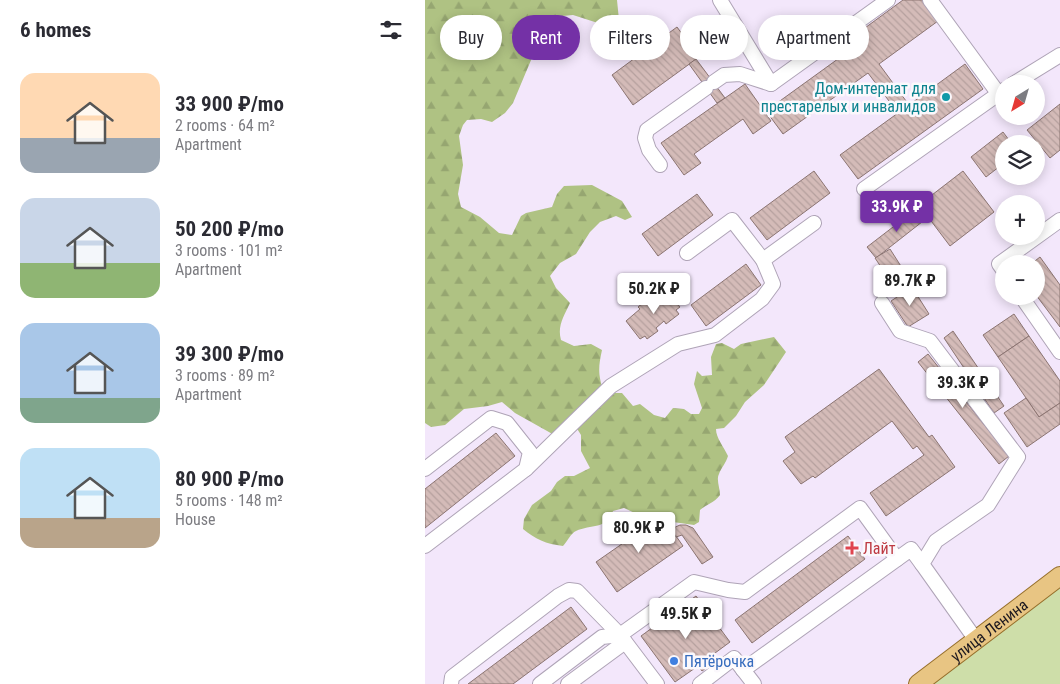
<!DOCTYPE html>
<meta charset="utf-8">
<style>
:root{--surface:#fff;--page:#f2f2f3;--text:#2b2b33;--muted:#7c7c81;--accent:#7431a6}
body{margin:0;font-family:"Roboto Condensed",sans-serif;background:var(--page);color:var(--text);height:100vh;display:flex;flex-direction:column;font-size:19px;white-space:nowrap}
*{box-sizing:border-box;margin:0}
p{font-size:16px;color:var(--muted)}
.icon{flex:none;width:28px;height:28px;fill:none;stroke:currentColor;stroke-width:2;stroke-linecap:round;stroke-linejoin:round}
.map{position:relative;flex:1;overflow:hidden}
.sheet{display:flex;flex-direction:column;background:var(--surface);width:425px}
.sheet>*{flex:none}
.top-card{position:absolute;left:15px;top:15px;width:475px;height:45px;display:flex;gap:10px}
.needle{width:32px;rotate:217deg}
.controls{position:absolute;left:570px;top:75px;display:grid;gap:10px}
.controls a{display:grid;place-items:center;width:50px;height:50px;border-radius:50%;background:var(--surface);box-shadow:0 2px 12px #0003;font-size:25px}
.price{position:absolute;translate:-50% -42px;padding:0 11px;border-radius:5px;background:#fff;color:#222;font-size:16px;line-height:32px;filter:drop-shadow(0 1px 2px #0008)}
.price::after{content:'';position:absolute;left:50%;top:30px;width:15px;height:11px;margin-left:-8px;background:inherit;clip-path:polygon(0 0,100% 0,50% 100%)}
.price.on{background:var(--accent);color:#fff}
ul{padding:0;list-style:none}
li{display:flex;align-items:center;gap:15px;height:125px;padding:0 20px}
li span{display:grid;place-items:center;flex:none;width:140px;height:100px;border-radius:15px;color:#555}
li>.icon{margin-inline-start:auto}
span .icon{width:60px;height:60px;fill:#fffc;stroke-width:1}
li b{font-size:21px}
h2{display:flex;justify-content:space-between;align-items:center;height:60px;padding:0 20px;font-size:21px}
.pill{padding:0 18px;border-radius:22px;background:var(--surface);box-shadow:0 2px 12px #0003;font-size:18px;line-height:45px}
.pill.on{background:var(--accent);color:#fff}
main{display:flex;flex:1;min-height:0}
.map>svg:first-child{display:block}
.forest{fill:url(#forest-firs)}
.park{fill:#cedea9}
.building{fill:url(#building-back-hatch);stroke:#8b7471}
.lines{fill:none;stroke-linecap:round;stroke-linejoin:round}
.minor-casing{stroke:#afa4b7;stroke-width:16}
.major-casing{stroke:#966f2b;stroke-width:20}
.minor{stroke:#fff;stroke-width:14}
.major{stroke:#e8c583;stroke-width:18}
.culture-dot{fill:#0f9aa8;stroke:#fbf8fc;stroke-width:2}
.health-dot{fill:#e0444e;stroke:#fbf8fc;stroke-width:2}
.shop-dot{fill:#3f7fe0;stroke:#fbf8fc;stroke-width:2}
.labels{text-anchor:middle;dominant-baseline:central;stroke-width:5;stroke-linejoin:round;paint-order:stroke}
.culture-label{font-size:16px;fill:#0d838f;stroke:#fbf8fc;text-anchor:end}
.health-label{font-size:16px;fill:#be3a42;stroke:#fbf8fc;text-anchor:start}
.street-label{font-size:16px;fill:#1c181f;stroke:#fbf8fc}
.shop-label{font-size:16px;fill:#366cbe;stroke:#fbf8fc;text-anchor:start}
</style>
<main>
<section class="sheet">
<h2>6 homes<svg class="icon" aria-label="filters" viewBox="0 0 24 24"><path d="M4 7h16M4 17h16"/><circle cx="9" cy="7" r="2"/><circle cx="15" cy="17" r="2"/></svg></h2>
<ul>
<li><span style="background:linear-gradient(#ffd9b3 65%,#9aa5b1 0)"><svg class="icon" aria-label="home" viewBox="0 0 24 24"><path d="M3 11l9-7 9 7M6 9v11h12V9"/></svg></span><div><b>33 900 ₽/mo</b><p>2 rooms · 64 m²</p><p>Apartment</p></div></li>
<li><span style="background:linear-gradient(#c9d6e8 65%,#8fb573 0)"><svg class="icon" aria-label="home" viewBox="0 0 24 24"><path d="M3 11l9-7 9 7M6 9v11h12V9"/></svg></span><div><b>50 200 ₽/mo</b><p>3 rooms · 101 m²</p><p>Apartment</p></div></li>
<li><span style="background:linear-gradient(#a9c7e8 75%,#7fa58c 0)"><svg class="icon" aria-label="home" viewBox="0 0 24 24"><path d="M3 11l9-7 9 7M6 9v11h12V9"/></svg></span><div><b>39 300 ₽/mo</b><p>3 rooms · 89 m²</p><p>Apartment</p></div></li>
<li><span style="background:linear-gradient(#bfe0f5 70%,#b9a48a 0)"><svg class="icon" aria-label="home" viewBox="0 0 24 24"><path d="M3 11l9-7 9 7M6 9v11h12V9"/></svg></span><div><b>80 900 ₽/mo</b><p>5 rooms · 148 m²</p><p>House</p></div></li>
</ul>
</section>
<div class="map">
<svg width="635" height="684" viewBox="0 0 635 684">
<defs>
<pattern id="forest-firs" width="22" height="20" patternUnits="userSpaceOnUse" patternTransform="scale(1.25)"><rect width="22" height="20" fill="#afc283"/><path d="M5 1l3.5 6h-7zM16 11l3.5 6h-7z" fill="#96a671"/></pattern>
<pattern id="building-back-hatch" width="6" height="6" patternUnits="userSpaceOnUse" patternTransform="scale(1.25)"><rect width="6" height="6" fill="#d4bbb8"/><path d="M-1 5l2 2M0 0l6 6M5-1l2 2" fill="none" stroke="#b5a09e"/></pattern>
</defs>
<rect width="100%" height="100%" fill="#f3e7fb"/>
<path class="forest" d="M0 0H192L194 20 176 24 148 15 137 16 120 31 116 47 109 53 88 103 80 113 67 122 56 119 42 120 38 125 34 136 38 165 33 194 36 207 55 217 74 233 87 235 96 216 101 213 127 207 132 194 139 186 167 185 197 201 207 217 200 220 191 216 175 222 165 232 151 254 135 263 125 276 131 288 145 303C139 316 132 326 136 340L149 346 166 344 177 350C173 368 173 375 179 393H197L208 406 215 404 229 415 240 418 248 408 259 409 266 414H274L277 408 269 384 272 371 277 376 287 375 286 357 291 344 297 343 309 349 316 344 349 337 361 352 339 385 320 402 311 416 299 428 291 429C291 438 299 447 303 456 301 463 296 468 294 474 291 480 295 488 295 495 289 503 282 504 275 510L274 522 269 525 248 522 242 517 214 515 199 508 188 511C182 530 166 524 151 531 146 533 142 542 138 546 121 544 110 539 98 529L99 519 107 505 126 491 132 482 140 476H149L165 468 156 451V435L151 427 131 436 90 413 77 402 63 406 39 409 20 425 6 427 0 423Z"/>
<polygon class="park" points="635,576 635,684 493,684"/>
<g class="building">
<polygon points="478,0 498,0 513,21 454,64 484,105 540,64 558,89 433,179 415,155 473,113 443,73 358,134 341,111 435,43 429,36"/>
<polygon points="252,27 274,57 208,105 187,75"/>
<polygon points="271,59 300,98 292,103 264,64"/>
<polygon points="320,84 346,121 328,134 318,119 269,154 276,163 259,175 236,143"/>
<polygon points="635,104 635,150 625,158 602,130"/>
<polygon points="578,132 587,144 579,144 579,163 561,177 546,157"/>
<polygon points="389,171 405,193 342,240 325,218"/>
<polygon points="538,171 569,212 525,246 494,205"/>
<polygon points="272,194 288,215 233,256 217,234"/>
<polygon points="494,207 502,218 451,258 442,247"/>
<polygon points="465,249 488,285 474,294 450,258"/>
<polygon points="615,257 635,285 635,327 611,295 611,264 606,264"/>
<polygon points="321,264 336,285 281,326 266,305"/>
<polygon points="487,287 504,314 483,327 466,301"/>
<polygon points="240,289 255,307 251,310 254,314 241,324 239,321 231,328 233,331 222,339 220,336 215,339 201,321 215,309 213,307 225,297 227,299"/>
<polygon points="589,314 604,336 573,357 558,335"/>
<polygon points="528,331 579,406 569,413 519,338"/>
<polygon points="604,336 635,381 635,403 614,417 573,357"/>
<polygon points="503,354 584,456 574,464 493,362"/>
<polygon points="454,369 504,437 507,435 530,467 461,516 445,493 499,455 492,446 488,449 467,421 390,478 388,476 376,484 358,461 370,452 360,437"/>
<polygon points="601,398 614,417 635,403 635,424 602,447 579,413"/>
<polygon points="71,433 90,456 0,528 0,489"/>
<polygon points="237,516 258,546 192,592 171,562"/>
<polygon points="255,525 261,525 268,528 288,557 277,564 257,535 251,537 246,529"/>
<polygon points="423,536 440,559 327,643 310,620"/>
<polygon points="271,596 305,642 286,656 290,662 277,671 273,666 250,682 216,636"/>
<polygon points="146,607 162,629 88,684 43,684"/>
</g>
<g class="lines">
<defs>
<g id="minor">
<polyline points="295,0 346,84 463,0"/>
<polyline points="505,0 573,93"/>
<polyline points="289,82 299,75 315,74 346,84"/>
<polyline points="588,84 635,55"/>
<polyline points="235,165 224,150 220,138 222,130 281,88"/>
<polyline points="439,189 579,90"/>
<polyline points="262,253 307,220 338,260"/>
<polyline points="579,271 574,264 635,220"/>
<polyline points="596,296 635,352"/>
<polyline points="457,303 475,331 505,341 593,457 563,505 511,541 497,564 551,640"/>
<polyline points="0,469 66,418 82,423 105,452 101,469 0,546"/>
<polyline points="101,469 186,386 253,344 290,335 337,299 348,284 338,260 389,223"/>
<polyline points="318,670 486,549 497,564"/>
<polyline points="26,684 27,677 133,596 144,590 152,591 195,635 232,684"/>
<polyline points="115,684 177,637 195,635 269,582 303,590 320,592 435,508 472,559"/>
<polyline points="143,684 200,642"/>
<polyline points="275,684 309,658 329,684"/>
</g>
<g id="major">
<path id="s1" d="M493 684 635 576"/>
</g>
</defs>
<use href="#minor" class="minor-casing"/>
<use href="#major" class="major-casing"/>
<use href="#minor" class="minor"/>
<use href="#major" class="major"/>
</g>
<circle class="culture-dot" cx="521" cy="97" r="5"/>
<path class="health-dot" d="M424.5 540.5h5v5h5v5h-5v5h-5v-5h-5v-5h5z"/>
<circle class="shop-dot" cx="249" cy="661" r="5"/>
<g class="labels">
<g class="culture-label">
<text x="511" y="88">Дом-интернат для<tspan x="511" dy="18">престарелых и инвалидов</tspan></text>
</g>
<g class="health-label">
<text x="438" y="548">Лайт</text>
</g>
<g class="street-label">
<text stroke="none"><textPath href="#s1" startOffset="89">улица Ленина</textPath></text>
</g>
<g class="shop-label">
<text x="259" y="661">Пятёрочка</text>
</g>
</g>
</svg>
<div class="controls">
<a><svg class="needle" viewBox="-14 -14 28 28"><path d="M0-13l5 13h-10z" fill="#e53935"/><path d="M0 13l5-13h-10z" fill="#7c7c81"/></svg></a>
<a><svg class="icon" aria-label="layers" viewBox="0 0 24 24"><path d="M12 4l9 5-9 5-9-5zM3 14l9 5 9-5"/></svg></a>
<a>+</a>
<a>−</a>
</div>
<b class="price on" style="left:472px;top:233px">33.9K ₽</b>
<b class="price" style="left:485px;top:307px">89.7K ₽</b>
<b class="price" style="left:229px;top:315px">50.2K ₽</b>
<b class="price" style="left:538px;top:409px">39.3K ₽</b>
<b class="price" style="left:214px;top:554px">80.9K ₽</b>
<b class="price" style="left:261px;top:640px">49.5K ₽</b>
<div class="top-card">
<a class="pill">Buy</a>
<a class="pill on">Rent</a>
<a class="pill">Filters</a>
<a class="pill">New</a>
<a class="pill">Apartment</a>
</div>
</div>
</main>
